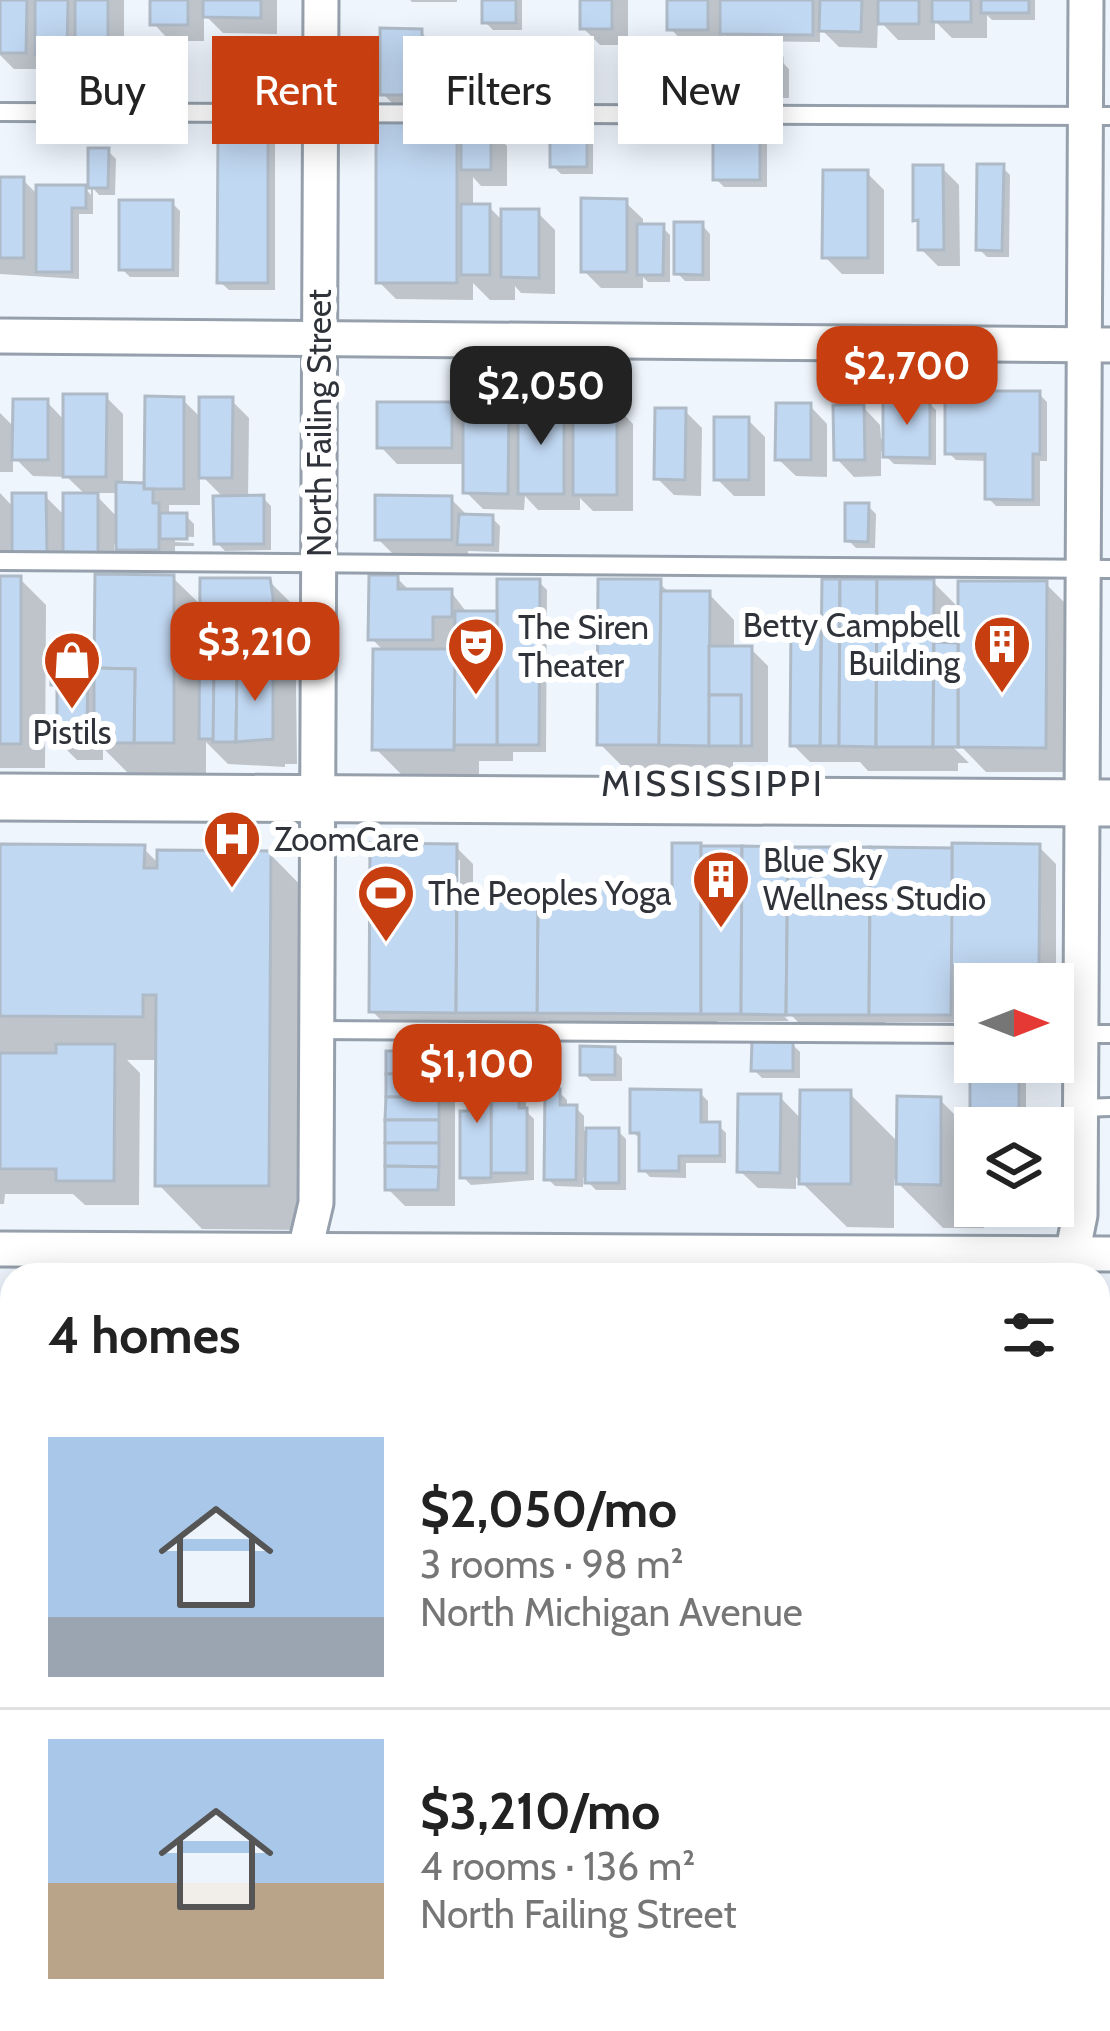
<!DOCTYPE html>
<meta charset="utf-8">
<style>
:root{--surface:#fff;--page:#f2f2f2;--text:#222;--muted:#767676;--line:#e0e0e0;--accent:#c73f11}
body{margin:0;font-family:Cabin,sans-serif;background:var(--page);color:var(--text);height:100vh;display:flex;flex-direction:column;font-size:45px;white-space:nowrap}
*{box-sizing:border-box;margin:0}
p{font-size:39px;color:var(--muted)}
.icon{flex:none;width:66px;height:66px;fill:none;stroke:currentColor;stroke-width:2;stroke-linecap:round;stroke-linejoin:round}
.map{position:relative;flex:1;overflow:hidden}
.sheet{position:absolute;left:0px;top:1263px;width:1110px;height:768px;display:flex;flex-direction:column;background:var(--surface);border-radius:36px 36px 0 0;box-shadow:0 6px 30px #0003}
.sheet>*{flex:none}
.guide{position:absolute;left:36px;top:36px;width:1038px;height:108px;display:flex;gap:24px}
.needle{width:78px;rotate:90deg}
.buttons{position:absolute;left:954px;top:963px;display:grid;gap:24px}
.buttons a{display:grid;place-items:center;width:120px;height:120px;border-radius:0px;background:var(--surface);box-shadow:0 6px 30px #0003;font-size:60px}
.price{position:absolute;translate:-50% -102px;padding:0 27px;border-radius:24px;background:var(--accent);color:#fff;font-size:39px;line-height:78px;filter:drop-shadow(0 3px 6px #0008)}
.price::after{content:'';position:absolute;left:50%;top:72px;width:36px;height:27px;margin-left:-18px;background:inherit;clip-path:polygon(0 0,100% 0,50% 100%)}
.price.on{background:#222;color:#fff}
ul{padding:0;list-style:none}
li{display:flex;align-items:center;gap:36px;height:300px;padding:0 48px}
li+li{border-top:3px solid var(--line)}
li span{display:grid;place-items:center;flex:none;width:336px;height:240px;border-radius:0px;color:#555}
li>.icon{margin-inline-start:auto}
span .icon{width:144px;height:144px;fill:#fffc;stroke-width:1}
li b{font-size:51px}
h2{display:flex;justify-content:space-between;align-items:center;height:144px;padding:0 48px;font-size:51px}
.pill{padding:0 42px;border-radius:0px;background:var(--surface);box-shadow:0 6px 30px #0003;font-size:42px;line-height:108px}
.pill.on{background:var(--accent);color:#fff}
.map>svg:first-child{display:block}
.shadow{fill:#0003;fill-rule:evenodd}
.building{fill:#c1d8f2;stroke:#afbac7;stroke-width:3}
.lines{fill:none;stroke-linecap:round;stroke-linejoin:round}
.lane-casing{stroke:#95a0ac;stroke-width:22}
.street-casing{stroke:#95a0ac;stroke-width:39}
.secondary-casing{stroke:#95a0ac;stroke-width:51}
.lane{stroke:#fff;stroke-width:16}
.street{stroke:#fff;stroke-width:33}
.secondary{stroke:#fff;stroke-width:45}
.labels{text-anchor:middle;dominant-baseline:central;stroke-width:12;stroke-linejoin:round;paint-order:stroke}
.street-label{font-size:33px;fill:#30343a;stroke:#fff}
.poi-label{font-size:33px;fill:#30343a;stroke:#fff;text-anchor:start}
.neighbourhood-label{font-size:36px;letter-spacing:3px;fill:#30343a;stroke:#fff}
</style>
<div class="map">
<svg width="1110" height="2031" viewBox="0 0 1110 2031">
<rect width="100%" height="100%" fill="#eef5fd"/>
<g class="shadow">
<polygon points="0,0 124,0 124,57 95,57 83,45 83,71 55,71 42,58 42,69 14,69 0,55"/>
<polygon points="153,0 277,0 277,34 223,33 204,14 204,41 170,41 153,23"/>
<polygon points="410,0 457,0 457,2 412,2"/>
<polygon points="485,0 522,0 522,30 493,30 485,22"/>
<polygon points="583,0 628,0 628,45 600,45 583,28"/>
<polygon points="670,0 1035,0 1035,20 992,20 987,15 987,38 952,38 935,21 935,40 898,40 878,19 877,48 839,47 820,28 820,42 731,41 724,34 724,46 687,46 670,28"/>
<polygon points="421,32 438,49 438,111 400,111 383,94"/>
<polygon points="781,61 789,69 789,98 771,98 763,90"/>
<polygon points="145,80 153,88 153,105 127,104 118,96"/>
<polygon points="455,124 460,128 490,128 507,146 507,186 481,186 473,177 473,207 489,207 504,222 537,212 555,230 555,294 521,293 515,286 515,300 490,300 473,283 473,300 396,299 379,282"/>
<polygon points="759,134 767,142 767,187 724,187 716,179"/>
<polygon points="267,135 275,143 275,290 229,290 220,282"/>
<polygon points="585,135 593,143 593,174 561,174 553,166"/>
<polygon points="91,151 108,151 116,159 115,195 99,195 93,188 93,214 79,214 79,279 0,274 0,180 23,180 39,196 85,188 91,195"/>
<polygon points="1002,167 1010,175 1009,257 987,257 979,249"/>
<polygon points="942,168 959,185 960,266 938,266 921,249 921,225 916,220"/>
<polygon points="867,173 884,190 884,274 842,274 825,257"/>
<polygon points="625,202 643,219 643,227 662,227 670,235 670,282 648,282 643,277 643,288 601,288 584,271"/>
<polygon points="172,203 180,211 179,277 130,277 122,269"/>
<polygon points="702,225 710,234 710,281 685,281 677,273"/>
<polygon points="1039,394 1047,402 1047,461 1040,461 1040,506 996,506 988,498 988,461 956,460 948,452"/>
<path d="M106 397 123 414V485L147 486 183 400 202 419 231 400 249 418 248 499 263 498 271 506V550L225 551 217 543 225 499 200 474V505H169V516H186L194 524V537L175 536V542L194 543V546H175V566H136L114 543V569L83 568 63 548V568H33L14 550V564H0V493L15 509 45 496 66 517 87 496 67 477 33 476 13 456V472H0V413L16 429 47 402 66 422ZM94 493H119V519Z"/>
<polygon points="928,402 936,410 936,465 894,464 881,451 881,476 854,477 837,459 863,407 880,425 881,439 886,439"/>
<polygon points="451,405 466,420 508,406 521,419 563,406 576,419 616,406 633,424 633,511 593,511 580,498 580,510 538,510 525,496 524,510 483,509 466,492 466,464 397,464 380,446"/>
<polygon points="810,406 827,424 827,477 796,476 778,459"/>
<polygon points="685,411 702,428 701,496 674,495 657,478"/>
<polygon points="748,420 765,437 765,496 734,496 717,479"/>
<polygon points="451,499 470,518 492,518 500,526 499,552 468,551 468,556 395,556 378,539"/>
<polygon points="868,506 876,514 875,548 856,548 848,540"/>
<polygon points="173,578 203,607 269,581 295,607 297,764 285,764 285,767 228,764 206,742 206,775 130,775 103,748 103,760 77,760 60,743 60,690 54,684 86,646 98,657"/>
<path d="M397 578 411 592H451L468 614H500L539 582 547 590 546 752H513V761H479V774H401L375 748 385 652 371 638ZM449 633H458V652H449Z"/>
<polygon points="0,579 20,579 46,605 45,768 0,768"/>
<polygon points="933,582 961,610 1046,584 1072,610 1071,772 986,772 953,738 948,742 969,763 958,763 958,771 868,771 860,762 810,762 793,745 794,626 824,626"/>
<polygon points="659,583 671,594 709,594 734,620 734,649 751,649 768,666 768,762 733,762 733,770 626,770 600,744"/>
<polygon points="0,847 143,848 160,865 270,854 314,899 312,1230 202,1229 158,1184 159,1060 127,1060 140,1073 139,1205 85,1205 73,1194 5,1194 4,1204 0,1204"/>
<path d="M456 847 473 864V894L675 891 704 850 955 851 1039 847 1056 864V983L972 982 959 969 958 1022H885V1031H807L778 1002 774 1006 789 1021H717V1030L558 1029 548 1020H472V1029H390L372 1011ZM454 860H460V893H454Z"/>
<polygon points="792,1044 800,1052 800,1078 762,1078 754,1070"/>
<polygon points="975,1044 975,1062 1026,1062 1026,1128 975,1128 975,1206 984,1206 984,1228 943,1228 894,1179 894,1228 847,1227 796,1177 796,1189 758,1188 740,1171 780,1097 802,1120 850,1094 899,1143 940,1100 973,1133"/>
<polygon points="614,1050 622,1058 622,1081 591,1081 583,1073"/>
<polygon points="438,1054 455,1071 455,1206 405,1206 388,1189"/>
<polygon points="518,1065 526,1073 526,1111 534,1119 534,1180 471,1185 463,1177 471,1114"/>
<polygon points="559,1092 567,1100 567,1108 576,1108 584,1116 584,1131 618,1131 626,1139 626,1190 596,1190 583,1177 583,1187 555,1186 547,1178"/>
<polygon points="700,1093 708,1101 708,1125 718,1125 726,1133 726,1163 686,1163 686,1178 650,1177 642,1169 642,1141 633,1132"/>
<polygon points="0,1319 7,1325 6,1380 0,1380"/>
<polygon points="0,1421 6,1428 6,1450 0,1450"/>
<polygon points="0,1522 5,1526 4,1643 0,1643"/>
<polygon points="0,1788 12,1800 12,1890 0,1890"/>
<polygon points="384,2019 447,2019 449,2031 384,2031"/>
<rect x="458" y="2019" width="67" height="12"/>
<polygon points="550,2019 599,2019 611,2031 611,2019 677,2019 677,2031 550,2031"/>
<polygon points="786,2019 846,2019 846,2031 706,2031 786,2028"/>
</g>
<g class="building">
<polygon points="0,0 27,0 26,53 0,53"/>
<polygon points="35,0 68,0 67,55 35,55"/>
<rect x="75" y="0" width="33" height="41"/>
<rect x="150" y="0" width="38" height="25"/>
<polygon points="203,0 261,0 261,18 203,17"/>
<rect x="482" y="0" width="34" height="23"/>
<rect x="580" y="0" width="32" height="29"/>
<rect x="667" y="0" width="41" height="30"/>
<polygon points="720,0 813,0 813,35 720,34"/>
<polygon points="820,0 862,0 861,32 819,31"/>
<rect x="878" y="0" width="41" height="24"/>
<rect x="932" y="0" width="39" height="22"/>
<rect x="981" y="0" width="48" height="13"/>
<polygon points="380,28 422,29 422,95 380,95"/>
<polygon points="782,58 782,92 760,92 760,59"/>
<rect x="115" y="77" width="31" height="21"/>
<rect x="376" y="121" width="81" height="162"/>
<rect x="461" y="125" width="30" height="45"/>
<rect x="713" y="131" width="47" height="49"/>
<polygon points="218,132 268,132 268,283 217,283"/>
<rect x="550" y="132" width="37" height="35"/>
<polygon points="88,148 109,148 108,188 88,188"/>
<polygon points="977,164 1004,164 1002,251 976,250"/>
<polygon points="913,165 943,165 944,250 918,250 918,220 913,221"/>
<polygon points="823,170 868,170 868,258 822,258"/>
<rect x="0" y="177" width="24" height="81"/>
<polygon points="36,185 86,185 86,208 72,208 72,272 36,272"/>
<polygon points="581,198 627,199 627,272 581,272"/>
<rect x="119" y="200" width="54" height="70"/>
<rect x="461" y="204" width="29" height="71"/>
<polygon points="501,209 539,209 539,278 501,277"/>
<polygon points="674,222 703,222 703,275 674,274"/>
<polygon points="637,224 664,224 663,275 637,275"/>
<polygon points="945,391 1040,391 1040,454 1033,454 1033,500 985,499 985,454 945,454"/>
<polygon points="63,394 107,394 106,477 63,477"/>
<polygon points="145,396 184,397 184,489 144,489"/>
<polygon points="199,397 233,397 232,478 199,478"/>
<polygon points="13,399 48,399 48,460 12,460"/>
<polygon points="883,399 930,399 930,458 883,457"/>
<rect x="377" y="402" width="75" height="46"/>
<polygon points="463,402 509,403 508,494 463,493"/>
<rect x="518" y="403" width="46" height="91"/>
<rect x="573" y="403" width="44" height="92"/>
<polygon points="776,403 811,403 811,460 775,460"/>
<polygon points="864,404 865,460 834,460 833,405"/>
<polygon points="655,408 686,408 685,480 654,479"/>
<rect x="714" y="417" width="35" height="63"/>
<polygon points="116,482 144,483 144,489 153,489 153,503 159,503 159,550 116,550"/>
<polygon points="12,493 46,493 47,552 12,552"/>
<polygon points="63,493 98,493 98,553 63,552"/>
<polygon points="264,495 264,544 214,544 213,496"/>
<polygon points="375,495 452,496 452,540 375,540"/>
<polygon points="845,503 869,503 868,542 845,541"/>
<rect x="160" y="513" width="27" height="26"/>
<polygon points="459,514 493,515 493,545 457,545"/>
<polygon points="95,574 174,575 174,743 134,743 135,669 94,668"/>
<polygon points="369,575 398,575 398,589 452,589 452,617 433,617 433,640 368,640"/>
<rect x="0" y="576" width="21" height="168"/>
<polygon points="200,578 270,578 273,597 273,668 214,668 214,739 199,739"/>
<polygon points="497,579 540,579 539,745 497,745"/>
<polygon points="598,579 661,579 659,745 597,745"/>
<polygon points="822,579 840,579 839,746 820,746"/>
<polygon points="840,579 877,579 876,747 839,746"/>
<polygon points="877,579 934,579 933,747 876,747"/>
<polygon points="958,581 1047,581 1046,748 958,747"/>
<polygon points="661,591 710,591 709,746 659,745"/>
<polygon points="455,611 497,611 497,745 454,745"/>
<polygon points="791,623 821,623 820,746 790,746"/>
<polygon points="934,642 958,643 958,747 933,747"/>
<polygon points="51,643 88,643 87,744 57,744 57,685 51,685"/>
<polygon points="709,646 752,646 752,746 741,746 741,695 709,695"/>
<polygon points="373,649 455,649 454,750 372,750"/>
<polygon points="94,668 135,669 134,743 94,743"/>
<polygon points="214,668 237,668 236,742 213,742"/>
<polygon points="237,668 273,668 273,739 236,742"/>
<rect x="709" y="695" width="32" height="51"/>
<polygon points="370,843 457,844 456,1013 369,1012"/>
<polygon points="672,843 701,843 701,1014 537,1013 538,887 672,888"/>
<polygon points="952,843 1040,844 1039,967 951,966"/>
<polygon points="0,844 145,845 144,868 157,868 157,850 271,851 269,1186 155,1186 156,995 143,995 143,1017 0,1016"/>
<polygon points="701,846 742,846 741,1014 701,1014"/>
<polygon points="742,846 788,847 786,1015 741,1014"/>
<polygon points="788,847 870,847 869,1015 786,1015"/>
<polygon points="870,847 952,848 952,904 870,903"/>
<polygon points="457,890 538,891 537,1013 456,1013"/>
<polygon points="870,903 952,904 951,1015 869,1015"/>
<polygon points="752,1041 793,1041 793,1071 751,1071"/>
<polygon points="970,1041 975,1041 975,1062 1019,1062 1019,1128 975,1128 975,1190 970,1190"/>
<polygon points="56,1044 115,1044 114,1181 56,1181 56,1169 0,1169 0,1053 56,1053"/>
<polygon points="580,1046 615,1047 615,1075 580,1075"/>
<rect x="386" y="1051" width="53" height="23"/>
<polygon points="491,1062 519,1062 519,1108 527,1108 527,1173 491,1173"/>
<polygon points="468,1067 491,1067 491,1178 460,1178 460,1111 468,1111"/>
<rect x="386" y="1074" width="53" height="23"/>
<polygon points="545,1089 560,1089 560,1105 577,1105 576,1180 544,1180"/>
<polygon points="630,1089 701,1090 701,1122 720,1122 720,1156 679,1156 679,1171 639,1171 639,1133 630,1133"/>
<polygon points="800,1090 851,1090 851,1184 799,1184"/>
<polygon points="738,1094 781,1094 780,1173 737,1172"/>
<polygon points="897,1096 941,1097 941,1185 896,1184"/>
<polygon points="386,1097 439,1097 439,1120 385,1120"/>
<rect x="385" y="1120" width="54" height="23"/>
<polygon points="586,1128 619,1128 619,1183 585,1183"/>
<polygon points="385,1143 439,1143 439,1167 385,1166"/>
<polygon points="385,1166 439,1167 438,1190 385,1190"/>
<polygon points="10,2015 12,2019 71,2019 71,2031 10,2031"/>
<polygon points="193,2019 234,2020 234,2031 193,2031"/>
<rect x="381" y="2019" width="52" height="12"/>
<rect x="455" y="2019" width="54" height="12"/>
<rect x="547" y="2019" width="44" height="12"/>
<rect x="608" y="2019" width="62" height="12"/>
<polygon points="783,2019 840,2019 839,2031 703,2031 703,2025 783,2025"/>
<rect x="849" y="2019" width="33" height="12"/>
<rect x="890" y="2019" width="32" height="12"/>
</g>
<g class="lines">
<defs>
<g id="lane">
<polyline points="0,112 1110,116"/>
<polyline points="0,561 1110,569"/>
<polyline points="316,1030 975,1034"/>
<polyline points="1053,1034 1110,1034"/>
<polyline points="1081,1108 1110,1107"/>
<polyline points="0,1470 12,1470"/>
<polyline points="1098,1473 1110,1474"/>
<polyline points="0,1932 12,1932"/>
</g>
<g id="street">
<polyline points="0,336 1110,345"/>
<polyline points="0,1249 1110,1254"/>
<polyline points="299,1275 316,1203 321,0"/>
<polyline points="1068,1275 1080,1215 1086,0"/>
<polyline points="0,1702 12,1703"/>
<polyline points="1098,1710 1110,1710"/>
<polyline points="292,2031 293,2019"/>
<polyline points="1061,2031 1061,2019"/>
</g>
<polyline id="secondary" points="0,797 1110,803"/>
</defs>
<use href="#lane" class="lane-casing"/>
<use href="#street" class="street-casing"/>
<use href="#secondary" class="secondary-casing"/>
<use href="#lane" class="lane"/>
<use href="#street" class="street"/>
<use href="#secondary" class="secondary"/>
</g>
<defs>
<symbol id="building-pin" viewBox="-11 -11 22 30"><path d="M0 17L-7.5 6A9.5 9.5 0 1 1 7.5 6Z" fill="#c73f11" stroke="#fff"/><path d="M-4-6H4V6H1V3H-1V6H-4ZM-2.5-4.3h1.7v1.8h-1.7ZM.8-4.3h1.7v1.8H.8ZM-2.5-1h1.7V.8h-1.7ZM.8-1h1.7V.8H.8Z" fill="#fff"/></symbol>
<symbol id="theatre-pin" viewBox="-11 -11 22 30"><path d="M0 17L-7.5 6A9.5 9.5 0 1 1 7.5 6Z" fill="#c73f11" stroke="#fff"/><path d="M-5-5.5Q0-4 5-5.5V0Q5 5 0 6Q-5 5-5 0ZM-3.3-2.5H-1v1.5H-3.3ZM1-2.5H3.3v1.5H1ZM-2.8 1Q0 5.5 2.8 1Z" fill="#fff"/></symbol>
<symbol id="shop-pin" viewBox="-11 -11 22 30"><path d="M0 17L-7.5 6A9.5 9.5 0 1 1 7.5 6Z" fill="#c73f11" stroke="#fff"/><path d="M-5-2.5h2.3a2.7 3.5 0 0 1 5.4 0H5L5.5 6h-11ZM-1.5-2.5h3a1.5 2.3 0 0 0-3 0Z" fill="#fff"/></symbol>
<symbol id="hospital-pin" viewBox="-11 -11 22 30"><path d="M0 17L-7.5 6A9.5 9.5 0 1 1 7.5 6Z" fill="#c73f11" stroke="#fff"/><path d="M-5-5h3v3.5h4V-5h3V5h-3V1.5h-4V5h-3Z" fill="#fff"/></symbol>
<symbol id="stadium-pin" viewBox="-11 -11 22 30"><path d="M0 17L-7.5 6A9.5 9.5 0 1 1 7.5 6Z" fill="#c73f11" stroke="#fff"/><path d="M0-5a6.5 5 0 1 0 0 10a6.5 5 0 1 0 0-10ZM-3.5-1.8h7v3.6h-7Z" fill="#fff"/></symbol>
</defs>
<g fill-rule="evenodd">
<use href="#building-pin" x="969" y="611" width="66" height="90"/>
<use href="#theatre-pin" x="443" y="613" width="66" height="90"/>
<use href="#shop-pin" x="39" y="627" width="66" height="90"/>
<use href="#hospital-pin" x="199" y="806" width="66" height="90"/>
<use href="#building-pin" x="688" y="846" width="66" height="90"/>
<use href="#stadium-pin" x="353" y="860" width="66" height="90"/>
</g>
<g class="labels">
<g class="street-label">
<text transform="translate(319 423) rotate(-90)">North Failing Street</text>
</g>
<g class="poi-label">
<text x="960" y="625" text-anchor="end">Betty Campbell<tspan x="960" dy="38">Building</tspan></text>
<text x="518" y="627">The Siren<tspan x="518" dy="38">Theater</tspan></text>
<text x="72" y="732" text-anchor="middle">Pistils</text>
<text x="274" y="839">ZoomCare</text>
<text x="763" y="860">Blue Sky<tspan x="763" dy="38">Wellness Studio</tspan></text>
<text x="428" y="893">The Peoples Yoga</text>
</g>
<g class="neighbourhood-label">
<text x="713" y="783">MISSISSIPPI</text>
</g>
</g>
</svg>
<div class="buttons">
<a><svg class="needle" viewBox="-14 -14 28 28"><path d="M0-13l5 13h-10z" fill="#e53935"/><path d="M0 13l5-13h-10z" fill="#767676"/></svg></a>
<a><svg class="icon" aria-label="layers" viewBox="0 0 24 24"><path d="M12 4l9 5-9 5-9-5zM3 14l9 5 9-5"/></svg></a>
</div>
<b class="price" style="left:907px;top:428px">$2,700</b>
<b class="price on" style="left:541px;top:448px">$2,050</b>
<b class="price" style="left:255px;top:704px">$3,210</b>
<b class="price" style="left:477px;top:1126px">$1,100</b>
<div class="guide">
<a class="pill">Buy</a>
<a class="pill on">Rent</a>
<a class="pill">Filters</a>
<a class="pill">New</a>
</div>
<section class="sheet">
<h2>4 homes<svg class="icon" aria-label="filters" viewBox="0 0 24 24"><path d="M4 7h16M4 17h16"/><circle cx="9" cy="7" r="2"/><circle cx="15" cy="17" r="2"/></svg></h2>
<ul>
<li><span style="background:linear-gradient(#a9c7e8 75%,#9aa5b1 0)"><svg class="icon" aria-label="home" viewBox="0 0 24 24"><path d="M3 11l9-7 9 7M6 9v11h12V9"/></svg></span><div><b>$2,050/mo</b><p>3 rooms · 98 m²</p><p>North Michigan Avenue</p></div></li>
<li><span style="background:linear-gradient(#a9c7e8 60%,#b9a48a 0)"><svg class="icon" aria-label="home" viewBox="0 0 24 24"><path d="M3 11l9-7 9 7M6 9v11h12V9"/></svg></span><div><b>$3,210/mo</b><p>4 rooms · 136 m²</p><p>North Failing Street</p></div></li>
</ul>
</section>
</div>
